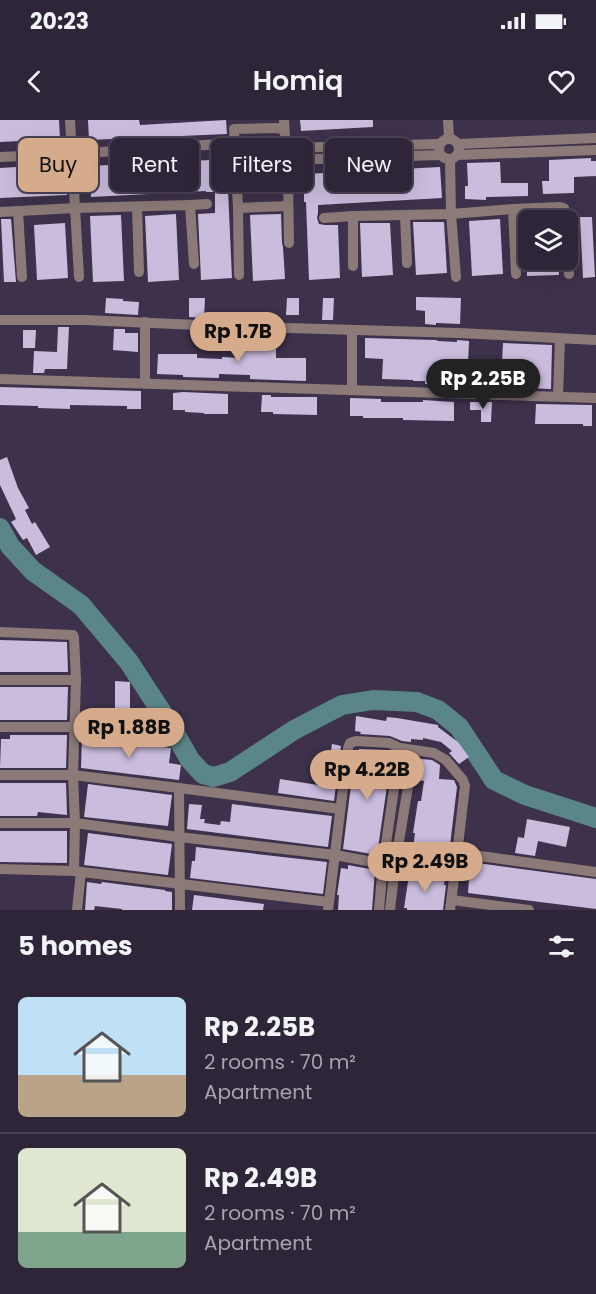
<!DOCTYPE html>
<meta charset="utf-8">
<style>
:root{--surface:#2e2538;--page:#3a3143;--text:#f1f3f6;--muted:#a7a5ae;--line:#494253;--accent:#d6ab8b}
body{margin:0;font-family:Poppins,sans-serif;background:var(--page);color:var(--text);height:100vh;display:flex;flex-direction:column;font-size:22px;white-space:nowrap}
*{box-sizing:border-box;margin:0}
p{font-size:20px;color:var(--muted)}
.icon{flex:none;width:33px;height:33px;fill:none;stroke:currentColor;stroke-width:2;stroke-linecap:round;stroke-linejoin:round}
.map{position:relative;height:790px;overflow:hidden}
.sheet{display:flex;flex-direction:column;background:var(--surface);flex:1}
.sheet>*{flex:none}
.guide{position:absolute;left:18px;top:18px;width:561px;height:54px;display:flex;gap:12px}
.fabs{position:absolute;left:518px;top:90px;display:grid;gap:12px}
.fabs a{display:grid;place-items:center;width:60px;height:60px;border-radius:9px;background:var(--surface);box-shadow:0 6px 24px #0002,0 0 0 2px var(--line);font-size:30px}
.price{position:absolute;translate:-50% -51px;padding:0 14px;border-radius:21px;background:var(--accent);color:#111;font-size:20px;line-height:39px;filter:drop-shadow(0 2px 3px #0008)}
.price::after{content:'';position:absolute;left:50%;top:36px;width:18px;height:14px;margin-left:-9px;background:inherit;clip-path:polygon(0 0,100% 0,50% 100%)}
.price.current{background:#222;color:#fff}
ul{padding:0;list-style:none}
li{display:flex;align-items:center;gap:18px;height:150px;padding:0 18px}
li+li{border-top:2px solid var(--line)}
li span{display:grid;place-items:center;flex:none;width:168px;height:120px;border-radius:9px;color:#555}
li>.icon{margin-inline-start:auto}
span .icon{width:72px;height:72px;fill:#fffc;stroke-width:1}
li b{font-size:26px}
h2{display:flex;justify-content:space-between;align-items:center;height:72px;padding:0 18px;font-size:26px}
.pill{padding:0 21px;border-radius:9px;background:var(--surface);box-shadow:0 6px 24px #0002,0 0 0 2px var(--line);font-size:21px;line-height:54px}
.pill.current{background:var(--accent);color:#111}
.status{display:flex;justify-content:space-between;align-items:center;height:42px;padding:0 30px;background:var(--surface);direction:ltr}
.status svg{height:16px;fill:currentColor}
header{display:flex;justify-content:space-between;align-items:center;height:78px;padding:0 18px;background:var(--surface);font-size:27px;font-weight:600}
.map>svg:first-child{display:block}
.lines{fill:none;stroke-linecap:round;stroke-linejoin:round}
.river{stroke:#5a8589;stroke-width:20}
.building{fill:#cabcdd}
.street{stroke:#8b7a77;stroke-width:10}
</style>
<div class="status"><b>20:23</b><svg viewBox="0 0 49 12"><path d="M0 12V9h3v3zM5 12V6h3v6zM10 12V3h3v9zM15 12V0h3v12zM26 1h20v11H26zM47 4h2v5h-2z"/></svg></div>
<header><svg class="icon" aria-label="back" viewBox="0 0 24 24"><path d="M15 5l-7 7 7 7"/></svg>Homiq<svg class="icon" aria-label="heart" viewBox="0 0 24 24"><path d="M12 20l-8-8c-3-5 5-10 8-4 3-6 11-1 8 4z"/></svg></header>
<div class="map">
<svg width="596" height="790" viewBox="0 0 596 790">
<rect width="100%" height="100%" fill="#3d314b"/>
<g class="lines">
<polyline class="river" points="0,408 10,426 33,451 81,485 129,542 170,605 190,640 203,654 214,657 230,652 294,610 342,585 373,580 417,582 438,590 459,607 494,660 525,675 596,698"/>
</g>
<g class="building">
<polygon points="0,0 59,0 60,19 0,22"/>
<polygon points="88,0 139,0 140,5 226,0 227,14 89,20"/>
<polygon points="300,0 373,0 373,7 301,11"/>
<polygon points="228,34 229,54 226,54 227,70 228,70 232,158 201,160 198,94 215,93 215,72 206,72 206,71 91,77 89,46 210,40 209,35"/>
<polygon points="591,38 591,41 596,41 596,56 574,57 574,73 543,74 542,61 549,61 549,40"/>
<polygon points="500,42 501,63 528,63 528,76 486,77 486,80 465,79 465,66 468,66 467,43"/>
<polygon points="65,44 67,75 0,78 0,48"/>
<polygon points="440,47 442,78 318,85 318,93 317,98 319,104 325,105 338,105 340,158 309,160 306,82 304,82 304,72 306,72 305,54"/>
<polygon points="176,94 179,160 148,162 145,96"/>
<polygon points="281,94 282,123 283,127 285,159 253,161 250,95"/>
<polygon points="121,95 124,161 93,162 90,96"/>
<polygon points="580,97 592,97 595,157 583,158"/>
<polygon points="1,99 11,99 16,162 4,162"/>
<polygon points="500,99 503,154 472,156 469,101"/>
<polygon points="413,102 444,102 447,153 416,155"/>
<polygon points="65,103 68,158 37,160 34,105"/>
<polygon points="360,103 390,103 393,155 362,157"/>
<polygon points="527,140 558,140 559,155 527,156"/>
<polygon points="416,177 461,178 460,204 436,203 436,205 425,204 425,191 416,190"/>
<polygon points="106,178 123,179 123,181 139,182 138,195 105,193"/>
<polygon points="189,178 205,178 204,198 189,197"/>
<polygon points="287,178 299,178 299,195 286,195"/>
<polygon points="323,178 334,178 333,200 322,200"/>
<polygon points="58,207 69,207 67,249 45,249 44,253 33,253 34,231 57,232"/>
<polygon points="114,209 125,209 125,213 138,213 138,232 113,230"/>
<polygon points="23,210 36,210 35,228 23,228"/>
<polygon points="242,214 276,215 276,238 306,238 306,261 250,259 250,255 219,254 219,258 183,257 183,255 157,254 158,234 197,234 197,238 222,239 222,237 241,238"/>
<polygon points="365,218 436,220 438,221 457,222 457,220 469,221 468,244 503,246 502,267 425,264 425,261 413,261 413,260 382,259 383,239 365,238"/>
<polygon points="503,223 552,225 551,269 522,268 523,243 502,243"/>
<polygon points="0,267 141,271 141,289 127,289 127,286 70,285 70,289 38,288 38,286 0,285"/>
<polygon points="183,272 228,274 228,294 204,294 204,293 185,292 185,290 173,290 173,273"/>
<polygon points="262,275 271,275 271,277 317,277 317,295 273,294 273,292 261,292"/>
<polygon points="350,278 381,279 381,282 423,282 423,280 454,282 454,301 403,300 403,298 363,298 363,296 350,296"/>
<polygon points="470,282 492,282 491,302 481,302 481,290 470,290"/>
<polygon points="536,284 592,285 592,306 583,306 583,304 535,304"/>
<polygon points="7,337 18,368 29,388 25,390 32,404 35,402 50,427 36,435 27,418 23,420 11,402 16,399 0,365 0,340"/>
<polygon points="0,520 67,522 68,552 0,552"/>
<polygon points="115,561 130,562 130,593 115,593"/>
<polygon points="0,567 68,567 67,600 0,600"/>
<polygon points="356,596 386,601 387,597 397,598 438,605 438,607 458,622 469,637 459,644 449,633 452,631 441,622 423,618 423,620 411,619 411,622 402,621 390,616 360,614 361,612 355,611"/>
<polygon points="10,615 67,615 66,648 0,648 1,619 10,619"/>
<polygon points="82,618 171,628 169,643 181,645 179,660 81,648"/>
<polygon points="332,624 341,626 334,681 278,673 280,659 324,666 326,652 328,652"/>
<polygon points="359,629 387,630 392,632 377,735 343,729 354,641 357,641"/>
<polygon points="421,639 432,640 440,645 439,659 454,660 457,667 448,742 416,740 417,730 413,730 415,713 413,713 418,681 421,681 424,661 419,660"/>
<polygon points="0,663 66,663 67,695 38,692 37,696 0,696"/>
<polygon points="88,664 172,675 168,706 84,697"/>
<polygon points="189,684 202,685 200,699 205,699 204,703 220,705 221,701 230,702 232,684 332,696 328,727 187,709"/>
<polygon points="527,699 570,707 566,727 538,721 535,736 515,733 518,717 524,718"/>
<polygon points="0,711 67,711 67,743 0,742"/>
<polygon points="88,713 172,724 168,755 84,745"/>
<polygon points="196,727 327,742 323,774 190,758 192,741 195,741"/>
<polygon points="470,742 596,759 596,789 468,773"/>
<polygon points="348,745 375,750 372,790 338,790 339,775 337,775 341,748 348,749"/>
<polygon points="409,755 445,758 444,765 446,765 443,790 407,790 407,788 404,788"/>
<polygon points="87,762 101,764 102,762 165,770 165,771 172,772 172,790 122,790 122,789 95,786 94,790 85,790"/>
<polygon points="194,775 264,784 263,790 192,790"/>
</g>
<g class="lines">
<g class="street">
<polyline points="70,0 79,157"/>
<polyline points="284,0 288,60 289,123"/>
<polyline points="448,0 449,18"/>
<polyline points="284,10 277,8 234,9 238,88 288,86"/>
<circle cx="449" cy="29" r="10"/>
<polyline points="458,24 596,18"/>
<polyline points="287,28 439,24"/>
<polyline points="457,35 596,30"/>
<polyline points="0,37 71,34 235,23"/>
<polyline points="450,39 451,94 456,157"/>
<polyline points="287,40 440,35"/>
<polyline points="190,85 207,84"/>
<polyline points="137,87 139,152"/>
<polyline points="238,88 239,155"/>
<polyline points="513,89 516,154"/>
<polyline points="18,91 22,157"/>
<polyline points="1,92 75,88 190,85 194,144"/>
<polyline points="405,95 407,143"/>
<polyline points="353,96 353,146"/>
<polyline points="324,98 353,96 451,94 513,89 560,87 564,88 565,91 566,100"/>
<polyline points="567,118 569,154"/>
<polyline points="0,200 84,200 220,206 459,213 596,220"/>
<polyline points="145,202 145,264"/>
<polyline points="0,259 596,278"/>
<polyline points="352,270 352,210"/>
<polyline points="558,276 560,219"/>
<polyline points="0,512 73,515 74,517 76,560 73,655 75,703 74,751 0,749"/>
<polyline points="0,560 76,560"/>
<polyline points="0,607 75,607 159,619"/>
<polyline points="0,655 73,655 179,668 180,790"/>
<polyline points="179,668 340,689"/>
<path d="M0 703H75L179 717 335 735 395 746 455 751 465 666 463 660 446 640 434 633 400 628 389 623 356 621 350 623 348 628C341 682 335 736 328 790"/>
<polyline points="458,733 596,752"/>
<polyline points="74,751 329,782"/>
<polyline points="452,780 529,790"/>
<polyline points="77,790 81,752"/>
<polyline points="379,790 383,744 400,628"/>
<polyline points="390,790 395,746 414,630"/>
<polyline points="450,790 455,751"/>
</g>
</g>
</svg>
<div class="fabs">
<a><svg class="icon" aria-label="layers" viewBox="0 0 24 24"><path d="M12 4l9 5-9 5-9-5zM3 14l9 5 9-5"/></svg></a>
</div>
<b class="price" style="left:238px;top:243px">Rp 1.7B</b>
<b class="price current" style="left:483px;top:290px">Rp 2.25B</b>
<b class="price" style="left:129px;top:639px">Rp 1.88B</b>
<b class="price" style="left:367px;top:681px">Rp 4.22B</b>
<b class="price" style="left:425px;top:773px">Rp 2.49B</b>
<div class="guide">
<a class="pill current">Buy</a>
<a class="pill">Rent</a>
<a class="pill">Filters</a>
<a class="pill">New</a>
</div>
</div>
<section class="sheet">
<h2>5 homes<svg class="icon" aria-label="filters" viewBox="0 0 24 24"><path d="M4 7h16M4 17h16"/><circle cx="9" cy="7" r="2"/><circle cx="15" cy="17" r="2"/></svg></h2>
<ul>
<li><span style="background:linear-gradient(#bfe0f5 65%,#b9a48a 0)"><svg class="icon" aria-label="home" viewBox="0 0 24 24"><path d="M3 11l9-7 9 7M6 9v11h12V9"/></svg></span><div><b>Rp 2.25B</b><p>2 rooms · 70 m²</p><p>Apartment</p></div></li>
<li><span style="background:linear-gradient(#dfe7d0 70%,#7fa58c 0)"><svg class="icon" aria-label="home" viewBox="0 0 24 24"><path d="M3 11l9-7 9 7M6 9v11h12V9"/></svg></span><div><b>Rp 2.49B</b><p>2 rooms · 70 m²</p><p>Apartment</p></div></li>
</ul>
</section>
